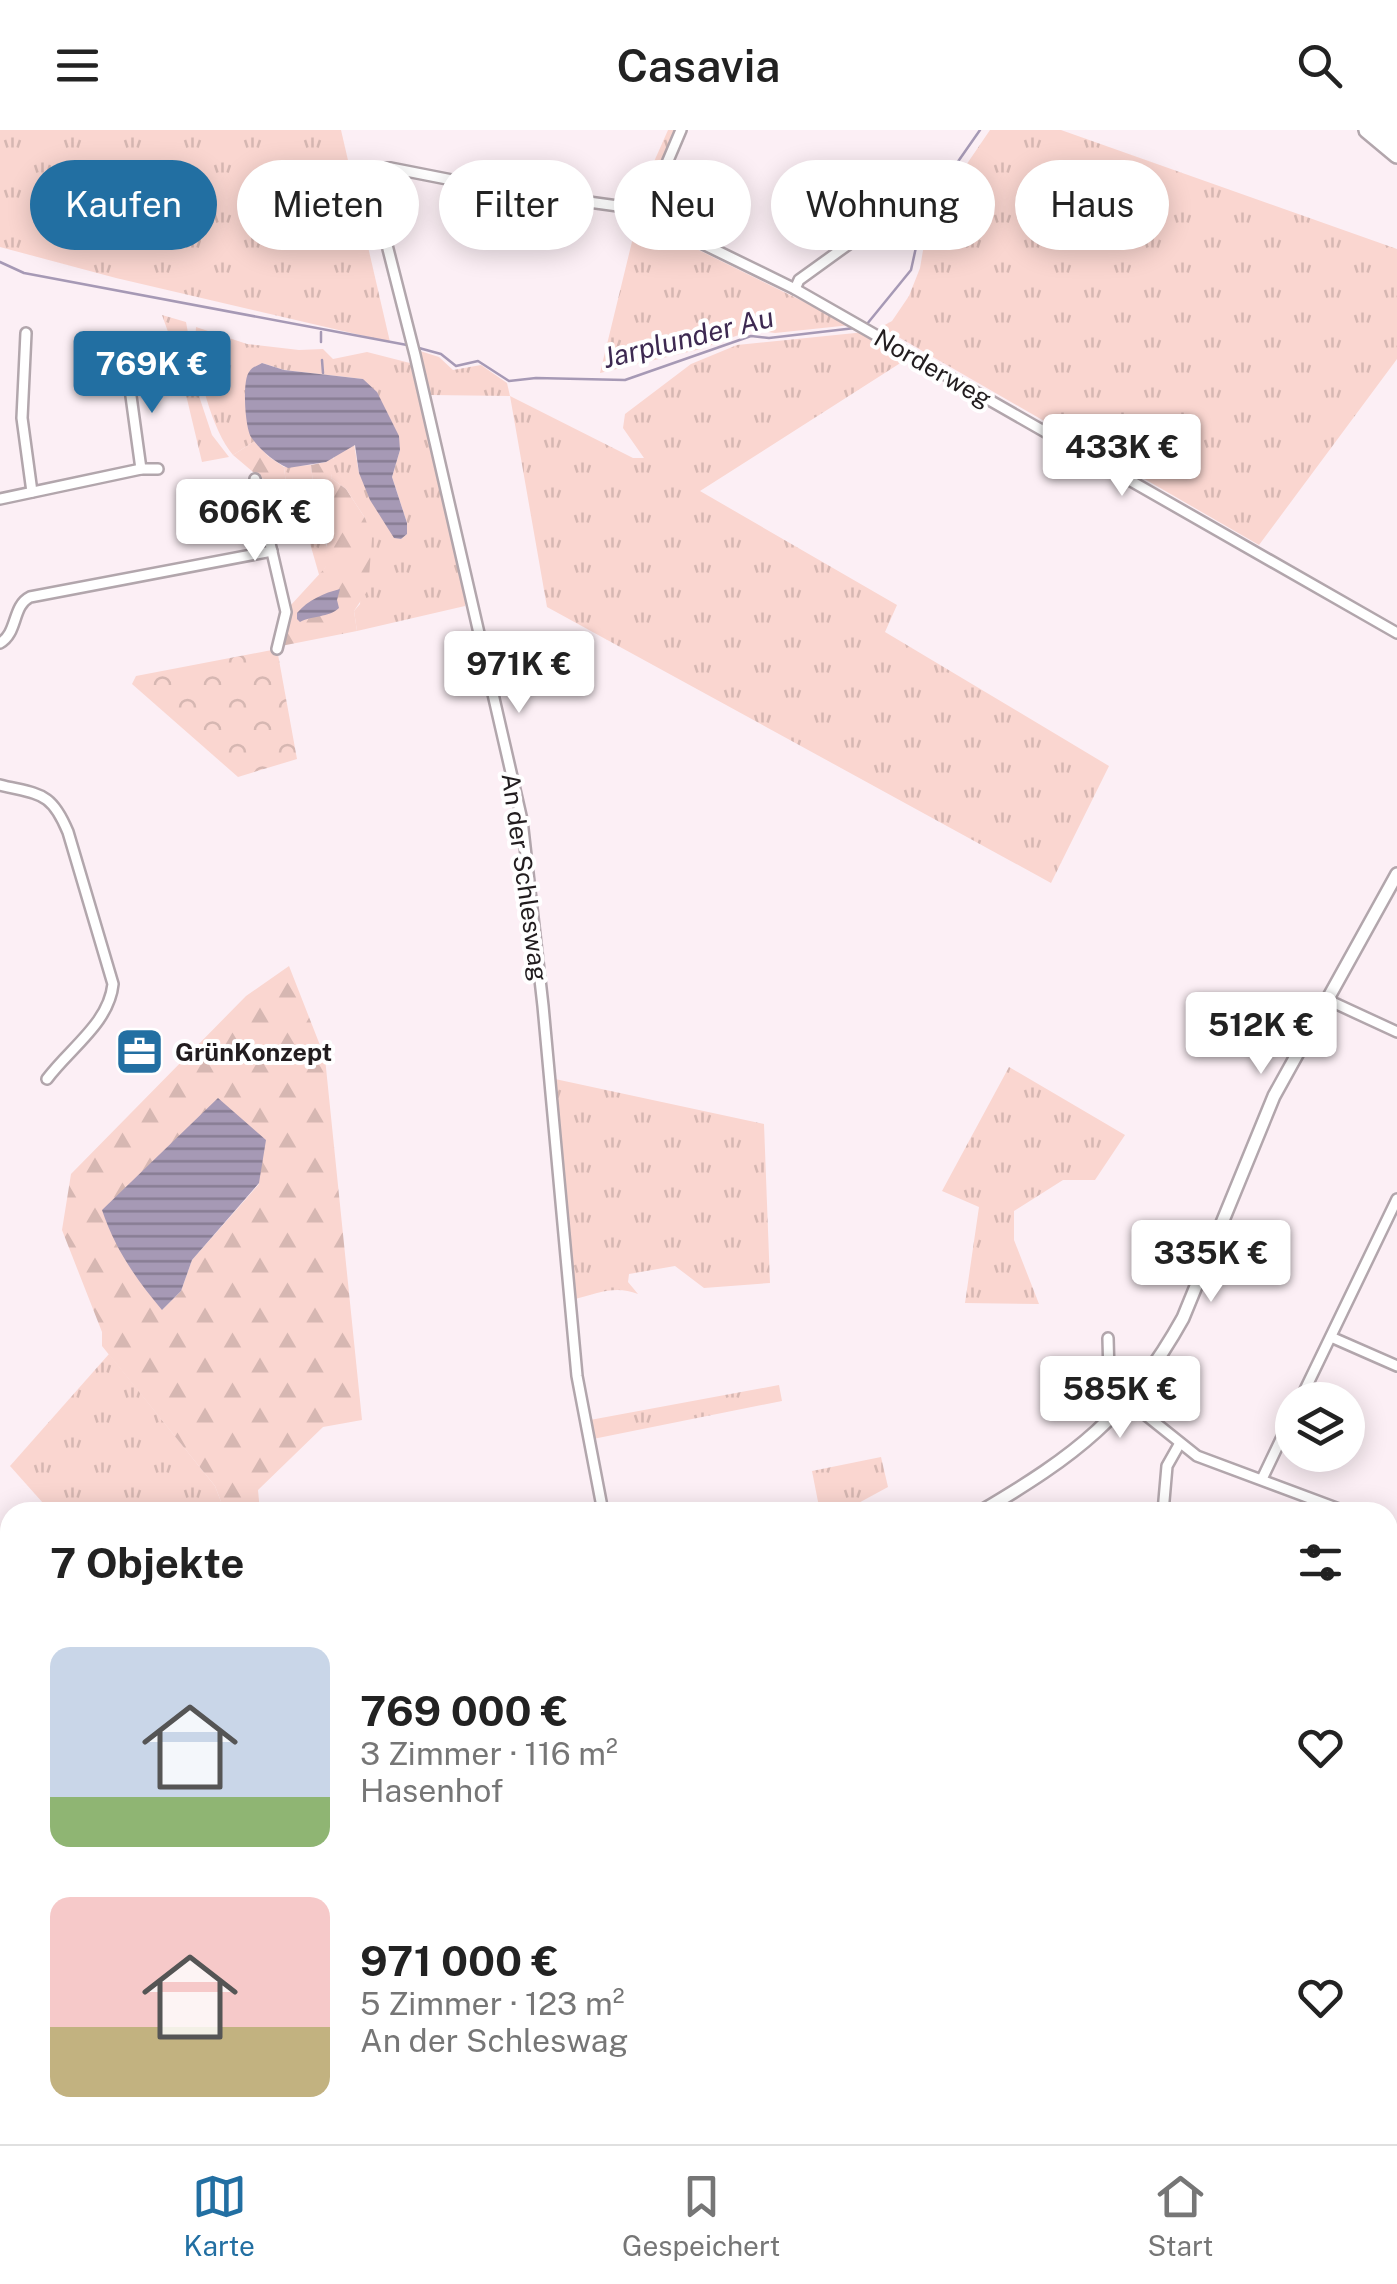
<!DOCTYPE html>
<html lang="de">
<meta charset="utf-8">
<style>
:root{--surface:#fff;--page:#f6f6f6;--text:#222;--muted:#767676;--line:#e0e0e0;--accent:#226fa2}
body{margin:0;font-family:"Public Sans",sans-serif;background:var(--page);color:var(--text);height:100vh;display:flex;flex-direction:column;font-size:38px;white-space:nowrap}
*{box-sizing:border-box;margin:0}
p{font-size:32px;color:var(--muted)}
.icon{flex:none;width:55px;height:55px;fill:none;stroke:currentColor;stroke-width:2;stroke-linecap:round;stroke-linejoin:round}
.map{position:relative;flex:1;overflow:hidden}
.drawer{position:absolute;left:0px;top:1372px;width:1398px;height:642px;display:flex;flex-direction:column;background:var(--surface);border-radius:30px 30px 0 0;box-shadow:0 5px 25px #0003}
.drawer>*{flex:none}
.top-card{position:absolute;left:30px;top:30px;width:1338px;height:90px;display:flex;gap:20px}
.controls{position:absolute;left:1275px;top:1252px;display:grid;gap:20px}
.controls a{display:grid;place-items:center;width:90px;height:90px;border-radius:50%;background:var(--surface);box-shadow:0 5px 25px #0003;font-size:50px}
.price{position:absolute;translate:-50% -85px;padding:0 22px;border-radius:10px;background:#fff;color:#222;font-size:32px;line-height:65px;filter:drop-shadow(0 2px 5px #0008)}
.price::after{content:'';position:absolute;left:50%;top:60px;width:30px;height:22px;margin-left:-15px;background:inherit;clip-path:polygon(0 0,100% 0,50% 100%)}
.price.on{background:var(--accent);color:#fff}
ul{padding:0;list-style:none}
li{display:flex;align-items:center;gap:30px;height:250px;padding:0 50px}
li span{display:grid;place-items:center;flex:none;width:280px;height:200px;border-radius:20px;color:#555}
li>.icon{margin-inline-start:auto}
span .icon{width:120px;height:120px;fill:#fffc;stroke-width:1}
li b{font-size:42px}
h2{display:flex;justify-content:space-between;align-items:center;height:120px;padding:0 50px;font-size:42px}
.chip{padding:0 35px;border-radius:45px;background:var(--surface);box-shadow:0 5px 25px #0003;font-size:35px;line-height:90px}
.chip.on{background:var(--accent);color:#fff}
header{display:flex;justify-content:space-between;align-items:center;height:130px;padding:0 50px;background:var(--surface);font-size:45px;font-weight:600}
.tab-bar{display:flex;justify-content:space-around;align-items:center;height:140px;border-top:2px solid var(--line);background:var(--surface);font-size:28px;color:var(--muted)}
.tab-bar a{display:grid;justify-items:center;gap:5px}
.tab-bar .on{color:var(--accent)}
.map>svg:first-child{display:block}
.grass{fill:url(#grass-tufts)}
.forest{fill:url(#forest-firs);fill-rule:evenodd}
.park{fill:url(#park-crowns)}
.water{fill:url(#water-rules)}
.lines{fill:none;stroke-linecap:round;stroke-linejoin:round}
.stream{stroke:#a699b5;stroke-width:2.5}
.street-casing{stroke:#b2a6ac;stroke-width:14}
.secondary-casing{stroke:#b2a6ac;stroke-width:16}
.highway-casing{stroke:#b2a6ac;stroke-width:20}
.street{stroke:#fff;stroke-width:9}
.secondary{stroke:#fff;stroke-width:11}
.highway{stroke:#fff;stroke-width:15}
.labels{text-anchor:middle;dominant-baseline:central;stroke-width:8;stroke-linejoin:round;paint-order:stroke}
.street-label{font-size:25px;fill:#221d1f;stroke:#fff}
.poi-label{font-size:25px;font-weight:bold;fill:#221d1f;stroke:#fff;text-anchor:start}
.water-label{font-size:28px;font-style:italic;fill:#3d2951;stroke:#fff}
</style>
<header><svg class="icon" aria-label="menu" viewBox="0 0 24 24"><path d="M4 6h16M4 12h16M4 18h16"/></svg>Casavia<svg class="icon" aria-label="search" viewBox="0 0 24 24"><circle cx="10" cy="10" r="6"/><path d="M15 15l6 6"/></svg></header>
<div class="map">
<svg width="1397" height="2014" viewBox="0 0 1397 2014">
<defs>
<pattern id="grass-tufts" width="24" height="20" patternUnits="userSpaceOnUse" patternTransform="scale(2.5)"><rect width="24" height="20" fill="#fad6d0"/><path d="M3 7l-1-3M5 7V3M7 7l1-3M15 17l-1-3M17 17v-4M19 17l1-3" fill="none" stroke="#d6b7b2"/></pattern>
<pattern id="forest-firs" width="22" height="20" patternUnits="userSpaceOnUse" patternTransform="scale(2.5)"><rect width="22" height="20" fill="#fad6d0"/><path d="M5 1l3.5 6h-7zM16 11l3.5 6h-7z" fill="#d6b7b2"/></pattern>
<pattern id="park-crowns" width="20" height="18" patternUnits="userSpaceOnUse" patternTransform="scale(2.5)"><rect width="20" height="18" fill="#fad6d0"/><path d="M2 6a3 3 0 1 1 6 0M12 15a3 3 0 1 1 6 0" fill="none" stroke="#d6b7b2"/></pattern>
<pattern id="water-rules" width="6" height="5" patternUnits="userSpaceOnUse" patternTransform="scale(2.5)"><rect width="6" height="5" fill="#a699b5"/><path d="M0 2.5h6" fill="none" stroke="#877c93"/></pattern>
</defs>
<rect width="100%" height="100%" fill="#fceff5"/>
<g class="grass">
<polygon points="0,0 341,0 390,212 116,148 0,117"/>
<polygon points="668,0 676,0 642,72 638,68"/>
<polygon points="990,0 1061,0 1397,119 1397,229 1259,415 881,197 892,191 909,166 920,138 928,91"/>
<polygon points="638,87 658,100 851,195 775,203 752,200 701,219 600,243"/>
<polygon points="162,185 186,192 200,269 212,305 229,327 202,332 177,227"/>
<path d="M196 197 247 214 299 220 323 219 333 229 367 222 410 233 465 462V476L357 501 354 481 360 474 365 388 346 359 331 348 334 327 332 326 354 314 359 343 401 409 407 404V393L392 347 400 320 363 249 284 240 262 233 251 306 255 311 233 325C211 300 193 230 196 197Z"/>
<polygon points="865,202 902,232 700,361 897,475 885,502 1109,636 1051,753 547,477 510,266 431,265 420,221 439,227 453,240 481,235 507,253 510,266 633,328 644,328 623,298 625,284 691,234 737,215"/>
<path d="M311 335C313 355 317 370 300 383L286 354 284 337Z"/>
<path d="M305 396C329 409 335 423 320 448Z"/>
<polygon points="1009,937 1125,1005 1095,1050 1063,1050 1014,1081 1014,1110 1039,1174 965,1173 979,1077 942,1061"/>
<path d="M555 949 764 994 770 1153 704 1158 675 1136 629 1144 628 1152 638 1164C616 1155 598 1163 575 1169Z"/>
<polygon points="109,1224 215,1356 225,1382 51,1382 10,1336"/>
<polygon points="779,1255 782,1271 593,1309 590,1290"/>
<polygon points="881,1327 888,1357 842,1382 820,1382 812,1341"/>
<polygon points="1388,1640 1397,1659 1397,1825 1388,1817"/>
</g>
<g class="forest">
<polygon points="255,311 268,326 284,337 286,354 260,348 233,325"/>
<path d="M332 326 335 331 331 348 346 359 365 388 372 408 368 460 354 481 357 501 281 516 290 476 325 438 327 412 305 396 300 383C317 370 313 355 311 335L326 332Z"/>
<path d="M289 836 325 928 362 1290 323 1297 258 1360 260 1382H225L215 1356 102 1216V1202L62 1100 71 1044 246 866ZM218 968 259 1054 192 1130 181 1161 162 1180Z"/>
</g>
<polygon class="park" points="277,519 297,629 238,647 132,554 136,546"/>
<g class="water">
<path d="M262 233 284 240 363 249 377 262 399 306 400 320 392 347 407 393V404L401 409 394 408 370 370 359 343 355 315 326 332 288 338C274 332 260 320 251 307 245 297 242 251 249 242 252 237 257 236 262 233Z"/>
<path d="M340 459 337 470 339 478C328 488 313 485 300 492L297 489V483C308 470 324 463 340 459Z"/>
<path d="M218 968 266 1010 259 1053 192 1130 181 1161 162 1180C136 1149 115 1119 102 1080Z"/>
<polygon points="1397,1867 1397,2014 1211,2014 1208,2005 1388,2005 1388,1869"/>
</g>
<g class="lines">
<g class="stream">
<polyline points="0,132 24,143 407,215"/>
<polyline points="867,194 911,140 924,81 934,59 950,43 980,0"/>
<polyline points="321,202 321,212"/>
<polyline points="419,218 441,224 456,236 478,231 509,251 536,248 625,250 751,206 769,208 855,198"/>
<polyline points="322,230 323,243"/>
</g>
<defs>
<g id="street">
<polyline points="647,80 658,92 795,159 1397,503"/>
<polyline points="647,80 681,0"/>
<polyline points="795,159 799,150 853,111"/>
<polyline points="26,203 22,288 32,362"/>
<polyline points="127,237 141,339"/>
<polyline points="255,349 286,482 277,519"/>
<polyline points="0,369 141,339 158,339"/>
<path d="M0 513C18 503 12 476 30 467L272 421"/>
<path d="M0 655C40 665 51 661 68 702L113 854C109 893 70 918 47 949"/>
<polyline points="1328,870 1397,902"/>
<polyline points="1331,1207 1397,1236"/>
<polyline points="1108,1208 1109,1245 1117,1262 1197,1326 1347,1382"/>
<polyline points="1300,1270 1397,1069"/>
<polyline points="1262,1349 1292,1286"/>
<polyline points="603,1382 577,1246 543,876 522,690 415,225 374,64 372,46 381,38 391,38 508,61 647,80"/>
<polyline points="1163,1382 1167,1336 1180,1313"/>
<polyline points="1388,1400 1397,1405"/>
<polyline points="0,1463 10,1464"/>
<polyline points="1388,1488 1397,1484"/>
<polyline points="0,1821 10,1830"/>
<polyline points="577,2005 586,2014"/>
<polyline points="0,2006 7,2014"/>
<polyline points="77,2014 87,2005"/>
<polyline points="372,2014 396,2005"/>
<polyline points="726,2014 728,2005"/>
</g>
<g id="secondary">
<path d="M980 1382C1075 1326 1128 1287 1183 1188L1274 966 1397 744"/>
<polyline points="0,1544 10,1550"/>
<polyline points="775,2005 790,2014"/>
<polyline points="96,2014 106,2005"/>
</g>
<g id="highway">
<polyline points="1367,0 1397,25"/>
<polyline points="1383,0 1397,9"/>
</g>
</defs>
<use href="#street" class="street-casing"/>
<use href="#secondary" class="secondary-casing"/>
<use href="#highway" class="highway-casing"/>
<use href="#street" class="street"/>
<use href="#secondary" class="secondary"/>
<use href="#highway" class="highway"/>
</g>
<defs>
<symbol id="office-square" viewBox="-11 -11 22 22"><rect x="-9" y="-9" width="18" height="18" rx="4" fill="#226fa2" stroke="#fff"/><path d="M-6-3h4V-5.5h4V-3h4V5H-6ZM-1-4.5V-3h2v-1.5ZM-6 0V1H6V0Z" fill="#fff"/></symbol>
</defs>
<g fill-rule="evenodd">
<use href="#office-square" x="112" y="894" width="55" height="55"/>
</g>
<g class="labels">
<g class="street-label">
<text transform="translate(933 238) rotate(30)">Norderweg</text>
<text transform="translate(525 747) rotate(82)">An der Schleswag</text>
</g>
<g class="poi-label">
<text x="175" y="922">GrünKonzept</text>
</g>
<g class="water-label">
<text transform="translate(688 207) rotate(-14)">Jarplunder Au</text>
</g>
</g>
</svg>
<div class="controls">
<a><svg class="icon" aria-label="layers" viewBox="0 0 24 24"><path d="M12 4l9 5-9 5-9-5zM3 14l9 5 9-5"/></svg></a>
</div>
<b class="price on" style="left:152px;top:286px">769K €</b>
<b class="price" style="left:1122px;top:369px">433K €</b>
<b class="price" style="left:255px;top:434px">606K €</b>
<b class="price" style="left:519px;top:586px">971K €</b>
<b class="price" style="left:1261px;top:947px">512K €</b>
<b class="price" style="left:1211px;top:1175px">335K €</b>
<b class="price" style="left:1120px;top:1311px">585K €</b>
<div class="top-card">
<a class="chip on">Kaufen</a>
<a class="chip">Mieten</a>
<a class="chip">Filter</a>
<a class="chip">Neu</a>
<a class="chip">Wohnung</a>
<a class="chip">Haus</a>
</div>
<section class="drawer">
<h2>7 Objekte<svg class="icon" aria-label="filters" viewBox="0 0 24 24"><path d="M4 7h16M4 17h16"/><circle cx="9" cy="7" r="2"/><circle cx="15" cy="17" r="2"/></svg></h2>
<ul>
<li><span style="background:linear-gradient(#c9d6e8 75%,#8fb573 0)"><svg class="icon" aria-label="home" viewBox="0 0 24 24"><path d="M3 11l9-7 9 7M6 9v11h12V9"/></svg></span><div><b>769 000 €</b><p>3 Zimmer · 116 m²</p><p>Hasenhof</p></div><svg class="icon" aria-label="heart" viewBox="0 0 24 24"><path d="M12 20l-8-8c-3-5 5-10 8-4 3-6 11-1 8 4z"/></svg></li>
<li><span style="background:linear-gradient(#f6c9c9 65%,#c2b280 0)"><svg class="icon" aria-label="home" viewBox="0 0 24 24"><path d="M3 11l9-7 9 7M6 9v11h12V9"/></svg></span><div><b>971 000 €</b><p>5 Zimmer · 123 m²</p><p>An der Schleswag</p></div><svg class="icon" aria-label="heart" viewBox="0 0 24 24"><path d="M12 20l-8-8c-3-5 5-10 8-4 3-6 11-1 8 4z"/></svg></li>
</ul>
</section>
</div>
<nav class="tab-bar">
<a class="on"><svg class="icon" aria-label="map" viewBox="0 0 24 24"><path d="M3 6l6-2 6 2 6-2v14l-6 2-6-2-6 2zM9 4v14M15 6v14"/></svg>Karte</a>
<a><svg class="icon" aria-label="saved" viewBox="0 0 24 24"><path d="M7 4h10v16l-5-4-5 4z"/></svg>Gespeichert</a>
<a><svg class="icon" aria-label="home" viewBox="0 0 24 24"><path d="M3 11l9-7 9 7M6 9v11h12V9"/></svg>Start</a>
</nav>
